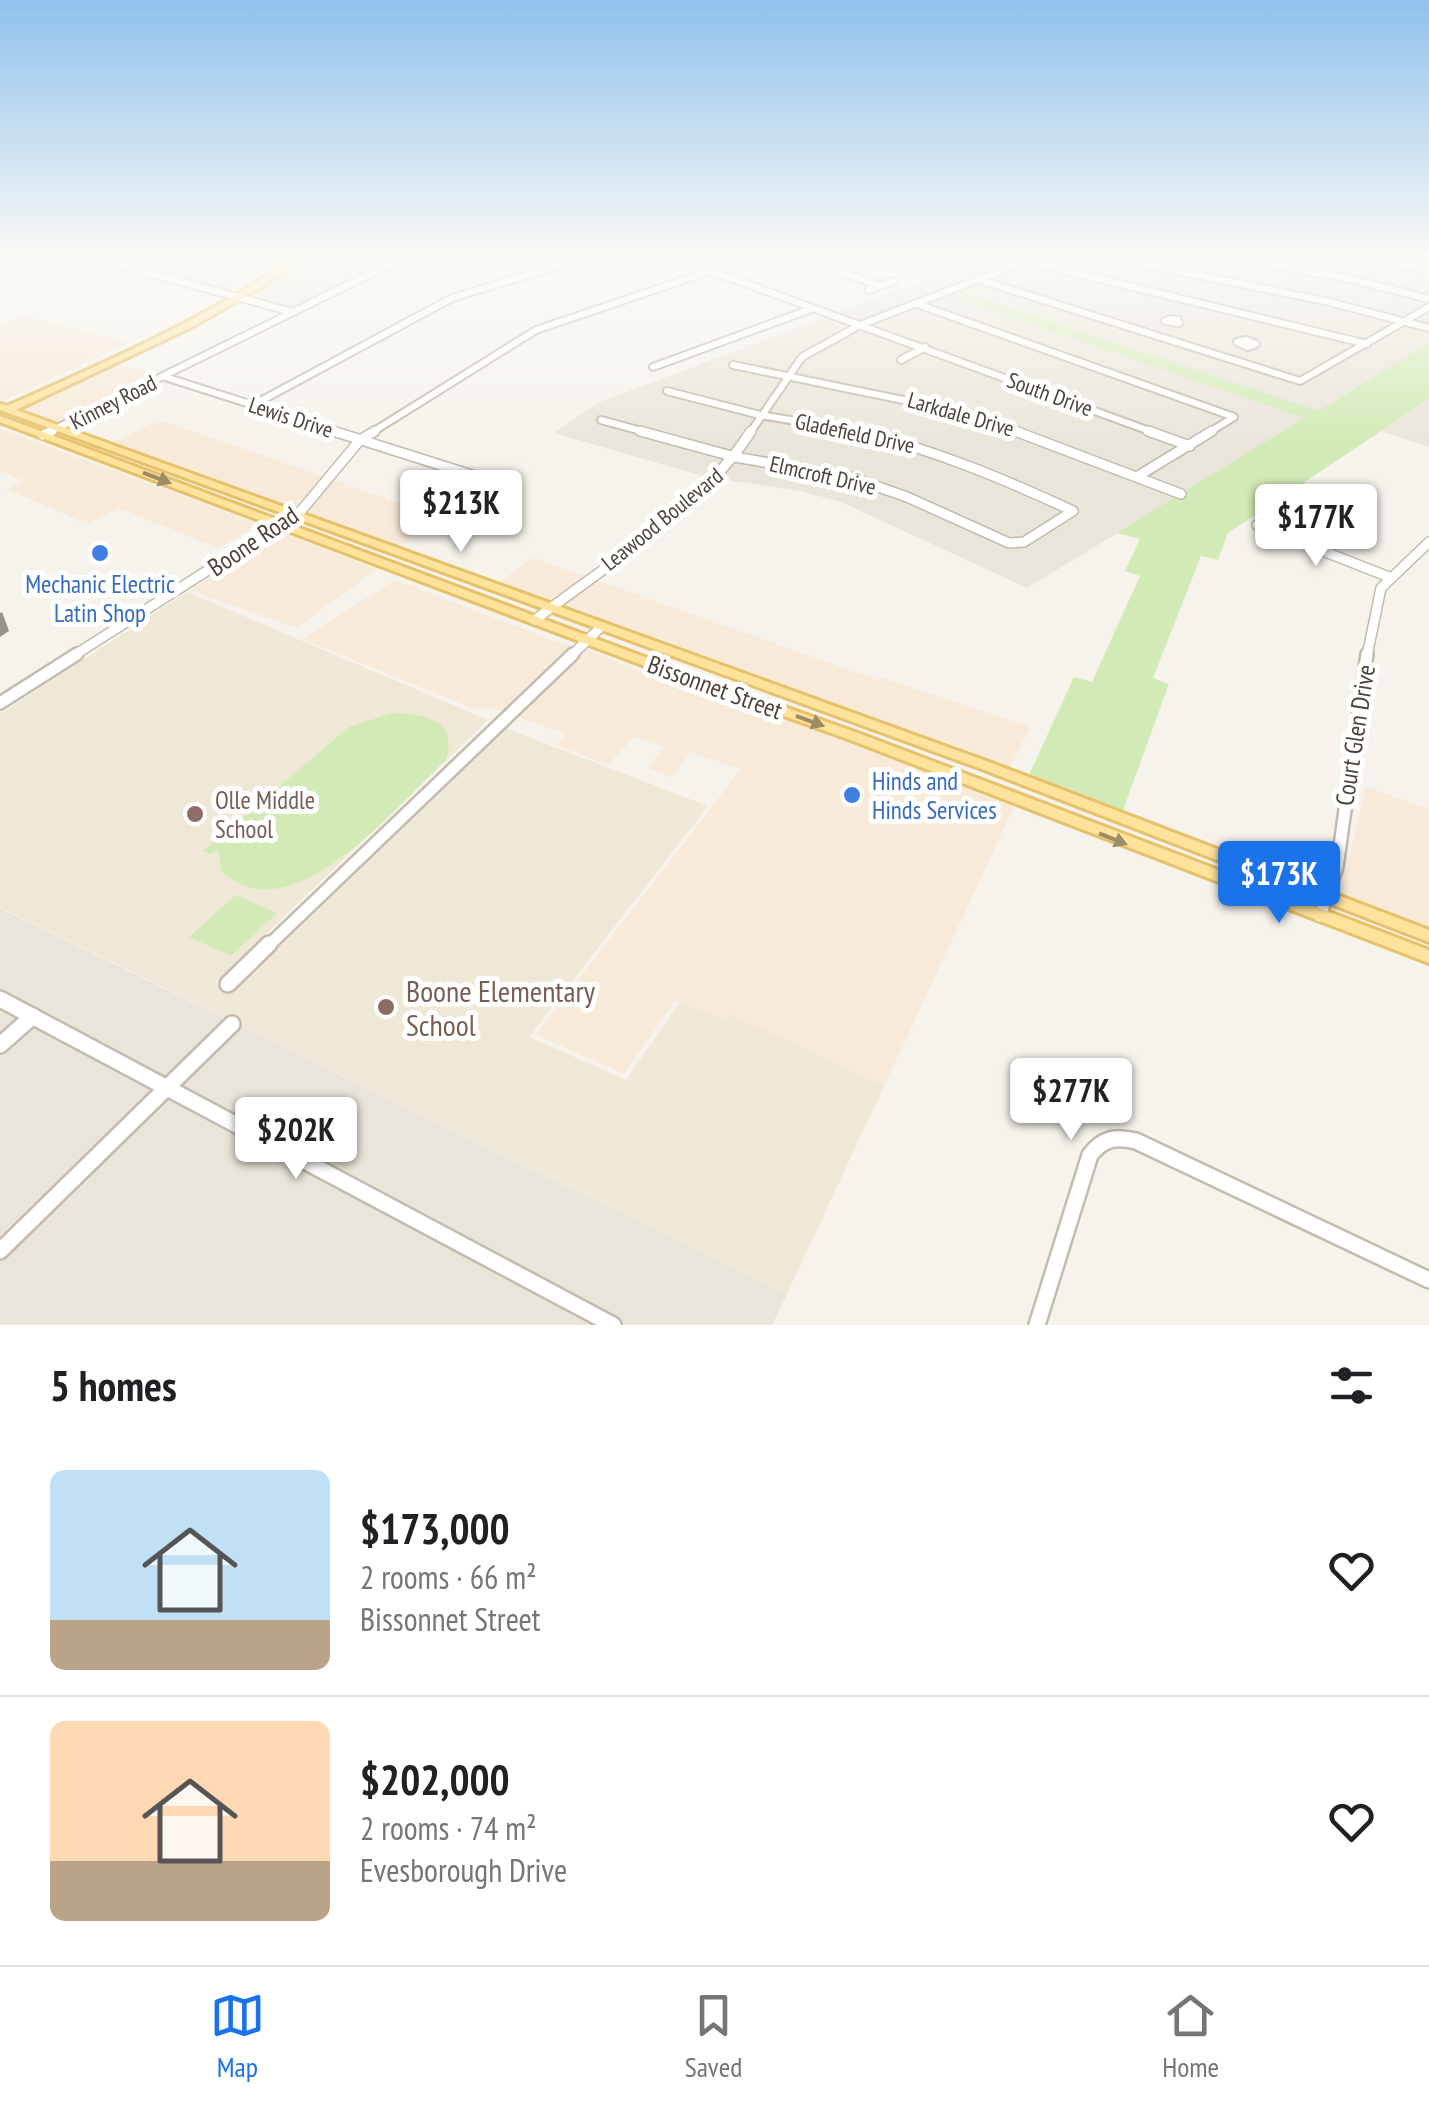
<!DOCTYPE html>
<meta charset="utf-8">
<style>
:root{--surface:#fff;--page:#f2f2f2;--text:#202124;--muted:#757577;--line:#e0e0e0;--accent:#1a73e8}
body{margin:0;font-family:"PT Sans Narrow",sans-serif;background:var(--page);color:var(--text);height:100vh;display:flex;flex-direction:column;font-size:38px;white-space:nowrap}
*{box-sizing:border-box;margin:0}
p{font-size:32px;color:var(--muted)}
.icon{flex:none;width:55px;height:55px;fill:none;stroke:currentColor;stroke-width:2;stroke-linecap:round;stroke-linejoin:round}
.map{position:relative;height:1325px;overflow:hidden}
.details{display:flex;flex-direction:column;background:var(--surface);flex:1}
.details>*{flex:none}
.price{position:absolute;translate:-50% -85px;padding:0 22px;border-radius:10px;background:#fff;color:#222;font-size:32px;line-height:65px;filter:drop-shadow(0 2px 5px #0008)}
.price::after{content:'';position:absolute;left:50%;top:60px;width:30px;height:22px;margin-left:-15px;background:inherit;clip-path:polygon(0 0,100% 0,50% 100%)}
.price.active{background:var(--accent);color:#fff}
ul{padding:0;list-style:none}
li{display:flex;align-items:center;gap:30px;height:250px;padding:0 50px}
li+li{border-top:2px solid var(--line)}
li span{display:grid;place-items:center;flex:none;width:280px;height:200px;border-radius:15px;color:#555}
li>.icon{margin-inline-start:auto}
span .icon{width:120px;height:120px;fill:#fffc;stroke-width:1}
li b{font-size:42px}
h2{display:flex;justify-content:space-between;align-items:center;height:120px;padding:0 50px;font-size:42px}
.tab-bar{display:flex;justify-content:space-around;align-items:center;height:140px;border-top:2px solid var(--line);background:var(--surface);font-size:28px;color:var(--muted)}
.tab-bar a{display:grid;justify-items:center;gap:5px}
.tab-bar .active{color:var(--accent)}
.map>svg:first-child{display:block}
.residential{fill:#eae5da}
.commercial{fill:#f7ead8}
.education{fill:#efe8d6}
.green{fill:#d2eab5}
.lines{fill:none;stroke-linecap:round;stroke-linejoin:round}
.minor-far3-casing{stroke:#c2bbae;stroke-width:10}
.minor-far2-casing{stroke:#c2bbae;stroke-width:12}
.minor-far1-casing{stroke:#c2bbae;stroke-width:16}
.minor-casing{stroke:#c2bbae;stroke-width:20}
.major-casing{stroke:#e6c16a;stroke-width:6}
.minor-far3{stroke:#fff;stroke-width:6}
.minor-far2{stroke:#fff;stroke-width:9}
.minor-far1{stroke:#fff;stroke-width:11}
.minor{stroke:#fff;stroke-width:15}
.major{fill:#ffe39c;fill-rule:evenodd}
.shaded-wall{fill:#979187}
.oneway{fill:#9c8c66}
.shop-dot{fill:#3f7fe0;stroke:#fff;stroke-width:4}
.education-dot{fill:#8d6e63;stroke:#fff;stroke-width:4}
.labels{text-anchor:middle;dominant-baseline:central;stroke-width:10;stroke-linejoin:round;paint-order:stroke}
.far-street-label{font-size:22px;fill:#4b4439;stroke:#fff}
.street-label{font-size:25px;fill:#4b4439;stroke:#fff}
.shop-label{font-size:25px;fill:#366cbe;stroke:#fff}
.education-label{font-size:25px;fill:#785e54;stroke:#fff;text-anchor:start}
.near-education-label{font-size:30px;fill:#785e54;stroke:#fff;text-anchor:start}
</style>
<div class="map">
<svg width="1429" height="1325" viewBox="0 0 1429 1325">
<rect width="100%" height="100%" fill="#f6f3ec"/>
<g class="residential">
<polygon points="161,261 275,261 229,290 147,267"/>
<polygon points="303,261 391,261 294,308 253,298"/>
<polygon points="976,261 1429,261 1429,343 1027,588 841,502 801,491 706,477 554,433 597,403"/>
<polygon points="1429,399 1429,447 1381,431"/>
<polygon points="0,908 787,1294 772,1325 0,1325"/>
</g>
<g class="commercial">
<polygon points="23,316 129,342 0,402 0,326"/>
<polygon points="115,363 159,375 62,426 13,409"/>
<polygon points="159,420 204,435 439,517 396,548 109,445"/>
<polygon points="0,429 47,446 258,524 219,548 119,508 87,524 7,489 24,481 0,471"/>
<polygon points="280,532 377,569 296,628 191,590"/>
<polygon points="533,558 878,680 882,678 1030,727 1008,771 494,586"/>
<polygon points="395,580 557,642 596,653 677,687 801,724 1014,807 884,1086 730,1015 726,1020 675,1000 624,1074 536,1034 741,769 691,752 671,777 648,768 664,747 634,737 608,765 556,745 566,734 490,707 475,709 302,639"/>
<polygon points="1366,787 1429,809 1429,930 1340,898"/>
</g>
<polygon class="education" points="187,592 488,720 215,983 233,992 505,728 708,806 529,1037 626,1080 680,1002 725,1020 729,1014 884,1086 787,1294 0,907 0,714"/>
<g class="green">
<polygon points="961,291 1318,411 1429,343 1429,399 1228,533 1218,560 1201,556 1153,678 1169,684 1122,813 1028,777 1074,677 1092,682 1140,576 1125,571 1140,539 1117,533 1304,418 947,296"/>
<path d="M392 713C424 714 459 719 446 760 398 804 291 938 222 871L218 850 211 854 203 851 349 727Z"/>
<polygon points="236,895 277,913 231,956 189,937"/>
</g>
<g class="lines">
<defs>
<g id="minor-far3">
<polyline points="105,261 292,312"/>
<polyline points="684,261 1155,433"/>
<polyline points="810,261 881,286"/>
<polyline points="1026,261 1367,344"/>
<polyline points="1129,261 1325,301 1429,328"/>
<polyline points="1249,261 1351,279 1429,299"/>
<polyline points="1387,261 1429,271"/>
<polyline points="980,280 1300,381 1429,307"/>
<polyline points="869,290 894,281"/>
<polyline points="917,304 1234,417 1208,433"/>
<polygon points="1171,319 1178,320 1179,323 1165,321"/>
<polygon points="1246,340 1256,344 1248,347 1237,342"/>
<polyline points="901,360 925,347"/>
<polyline points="733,365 971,414 1021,433"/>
<polyline points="653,367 811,309"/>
<polyline points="165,377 341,433"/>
<polyline points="667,391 760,415 868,433"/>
<polyline points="253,405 452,298 573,261"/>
<polyline points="601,420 649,433"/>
<polyline points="47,433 397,261"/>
<polyline points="371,433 536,330 710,271"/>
<polyline points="750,433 802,357 860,325 1026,261"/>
</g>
<g id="minor-far2">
<polyline points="333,431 475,476"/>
<path d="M640 431 735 457 850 477 907 497 1009 543 1024 542 1073 511C1002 478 934 450 858 431"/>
<polyline points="1015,431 1181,494"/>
<polyline points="1148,431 1190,446"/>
<polyline points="43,435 52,431"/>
<polyline points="1138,476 1212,431"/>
<polyline points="1257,525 1389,577"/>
<path d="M535 620C605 566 705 505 751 431"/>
<polyline points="73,656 301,511 360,440 375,431"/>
<polyline points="571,656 600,628"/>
<polyline points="1367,656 1381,588 1429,542"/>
</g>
<g id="minor-far1">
<polyline points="0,703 77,654"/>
<polyline points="1320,916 1337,867 1367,654"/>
<polyline points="267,947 573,654"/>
</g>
<g id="minor">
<polyline points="228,984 269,944"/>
<polyline points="0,999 613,1325"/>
<polyline points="0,1045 33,1016"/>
<polyline points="0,1251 232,1024"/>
<path d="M1037 1325 1090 1155C1103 1138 1116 1136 1136 1141L1429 1280"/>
</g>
<g id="major">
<path d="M289 261H298L263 286 194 326 16 410 989 762 1429 930V942L979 768 0 410V404L7 406C104 363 201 321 289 261Z"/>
<polygon points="0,416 658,662 858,733 1429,950 1429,963 848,739 650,668 0,422"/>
</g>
</defs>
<use href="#minor-far3" class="minor-far3-casing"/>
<use href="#minor-far2" class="minor-far2-casing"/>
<use href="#minor-far1" class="minor-far1-casing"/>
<use href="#minor" class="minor-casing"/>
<use href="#major" class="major-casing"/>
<use href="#minor-far3" class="minor-far3"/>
<use href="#minor-far2" class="minor-far2"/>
<use href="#minor-far1" class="minor-far1"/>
<use href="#minor" class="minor"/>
<use href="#major" class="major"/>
</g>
<polygon class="shaded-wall" points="2,612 9,631 0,637 0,613"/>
<defs><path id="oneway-solid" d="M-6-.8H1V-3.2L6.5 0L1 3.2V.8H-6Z" transform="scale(2.5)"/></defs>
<g class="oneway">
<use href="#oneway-solid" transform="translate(157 478) rotate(21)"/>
<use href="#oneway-solid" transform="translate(810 721) rotate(20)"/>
<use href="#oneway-solid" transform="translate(1113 839) rotate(22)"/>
</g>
<linearGradient id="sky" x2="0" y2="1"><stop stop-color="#8fc1ec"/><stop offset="0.58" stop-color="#fbfaf6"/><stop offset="1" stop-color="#fbfaf6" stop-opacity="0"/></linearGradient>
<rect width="1429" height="447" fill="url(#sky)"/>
<g class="shop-dot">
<circle cx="100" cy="553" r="10"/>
<circle cx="852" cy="795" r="10"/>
</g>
<g class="education-dot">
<circle cx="195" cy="814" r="10"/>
<circle cx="386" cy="1007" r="10"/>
</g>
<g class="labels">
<g class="far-street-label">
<text transform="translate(1050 394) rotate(20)">South Drive</text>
<text transform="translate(113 402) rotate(-27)">Kinney Road</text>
<text transform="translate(961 414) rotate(16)">Larkdale Drive</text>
<text transform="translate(291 417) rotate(18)">Lewis Drive</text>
<text transform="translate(855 433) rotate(12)">Gladefield Drive</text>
<text transform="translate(823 475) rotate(13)">Elmcroft Drive</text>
<text transform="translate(662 519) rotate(-39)">Leawood Boulevard</text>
</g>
<g class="street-label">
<text transform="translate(253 541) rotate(-34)">Boone Road</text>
<text transform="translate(715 687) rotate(20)">Bissonnet Street</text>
<text transform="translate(1355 735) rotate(-81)">Court Glen Drive</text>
</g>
<g class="shop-label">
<text x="100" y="584">Mechanic Electric<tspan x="100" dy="29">Latin Shop</tspan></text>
<text x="872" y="781" text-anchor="start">Hinds and<tspan x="872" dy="29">Hinds Services</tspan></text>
</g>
<g class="education-label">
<text x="215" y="800">Olle Middle<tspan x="215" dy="29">School</tspan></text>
</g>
<g class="near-education-label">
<text x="406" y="990">Boone Elementary<tspan x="406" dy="34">School</tspan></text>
</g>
</g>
</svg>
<b class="price" style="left:461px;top:555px">$213K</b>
<b class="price" style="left:1316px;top:569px">$177K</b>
<b class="price active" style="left:1279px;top:926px">$173K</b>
<b class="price" style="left:1071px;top:1143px">$277K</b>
<b class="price" style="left:296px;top:1182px">$202K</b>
</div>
<section class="details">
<h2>5 homes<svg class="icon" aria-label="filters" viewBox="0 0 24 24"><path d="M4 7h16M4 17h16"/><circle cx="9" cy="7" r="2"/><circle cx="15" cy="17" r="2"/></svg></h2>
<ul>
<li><span style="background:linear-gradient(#bfe0f5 75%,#b9a48a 0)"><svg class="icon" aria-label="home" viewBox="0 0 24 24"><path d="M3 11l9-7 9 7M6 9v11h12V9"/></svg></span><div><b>$173,000</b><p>2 rooms · 66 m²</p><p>Bissonnet Street</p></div><svg class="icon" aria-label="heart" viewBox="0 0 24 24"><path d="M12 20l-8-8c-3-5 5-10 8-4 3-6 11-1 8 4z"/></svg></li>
<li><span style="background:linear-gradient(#ffd9b3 70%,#b9a48a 0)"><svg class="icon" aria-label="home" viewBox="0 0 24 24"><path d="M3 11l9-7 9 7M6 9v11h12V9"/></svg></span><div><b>$202,000</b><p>2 rooms · 74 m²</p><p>Evesborough Drive</p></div><svg class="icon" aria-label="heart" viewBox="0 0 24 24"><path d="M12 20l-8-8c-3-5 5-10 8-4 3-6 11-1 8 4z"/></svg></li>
</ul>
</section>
<nav class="tab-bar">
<a class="active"><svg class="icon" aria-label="map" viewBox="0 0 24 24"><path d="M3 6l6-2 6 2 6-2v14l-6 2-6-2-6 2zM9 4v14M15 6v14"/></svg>Map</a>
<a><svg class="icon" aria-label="saved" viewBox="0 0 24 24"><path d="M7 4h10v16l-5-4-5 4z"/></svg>Saved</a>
<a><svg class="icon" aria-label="home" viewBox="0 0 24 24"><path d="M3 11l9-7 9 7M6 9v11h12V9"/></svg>Home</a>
</nav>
